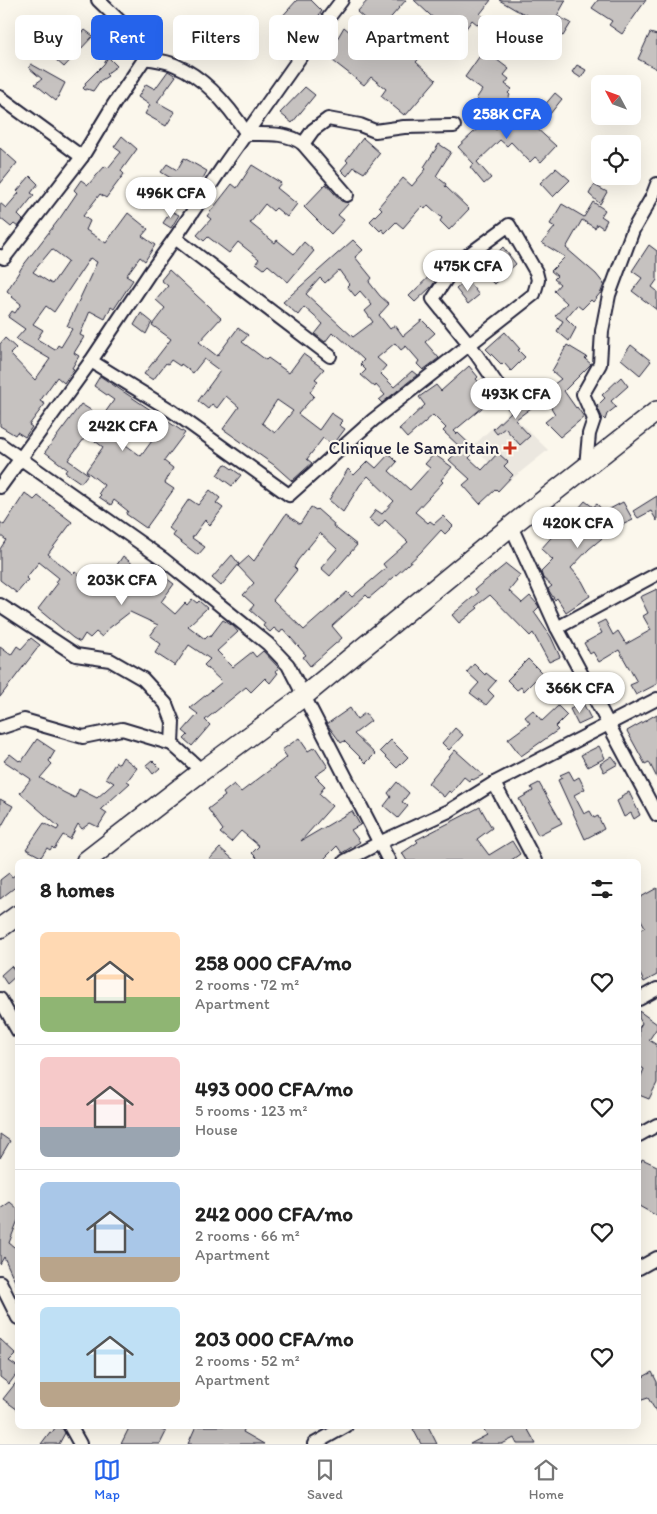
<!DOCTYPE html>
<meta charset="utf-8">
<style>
:root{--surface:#fff;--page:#f6f6f6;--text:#222;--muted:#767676;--line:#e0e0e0;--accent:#2563eb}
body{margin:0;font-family:Itim,sans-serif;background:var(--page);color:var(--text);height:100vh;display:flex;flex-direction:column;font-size:19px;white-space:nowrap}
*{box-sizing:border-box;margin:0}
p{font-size:16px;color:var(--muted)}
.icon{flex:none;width:28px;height:28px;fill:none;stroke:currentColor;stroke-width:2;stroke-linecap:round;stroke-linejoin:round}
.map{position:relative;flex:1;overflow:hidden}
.sheet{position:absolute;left:15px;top:859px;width:626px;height:570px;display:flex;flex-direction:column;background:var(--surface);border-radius:8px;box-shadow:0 5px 20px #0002}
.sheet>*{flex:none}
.banner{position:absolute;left:15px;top:15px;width:628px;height:45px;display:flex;gap:10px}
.needle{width:32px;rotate:311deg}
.controls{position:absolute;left:591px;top:75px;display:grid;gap:10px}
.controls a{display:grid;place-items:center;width:50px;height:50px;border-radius:8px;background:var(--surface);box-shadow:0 5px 20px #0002;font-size:25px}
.price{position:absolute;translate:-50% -42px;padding:0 11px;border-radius:18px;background:#fff;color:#222;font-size:16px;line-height:32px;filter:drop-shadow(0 1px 2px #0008)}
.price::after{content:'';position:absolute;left:50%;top:30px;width:15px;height:11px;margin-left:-8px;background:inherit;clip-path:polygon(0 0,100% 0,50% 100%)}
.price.on{background:var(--accent);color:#fff}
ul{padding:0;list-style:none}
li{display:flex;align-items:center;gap:15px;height:125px;padding:0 25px}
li+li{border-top:1px solid var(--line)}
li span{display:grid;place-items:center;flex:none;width:140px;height:100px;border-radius:8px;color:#555}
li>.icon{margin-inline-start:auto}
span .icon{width:60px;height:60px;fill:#fffc;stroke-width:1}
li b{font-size:21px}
h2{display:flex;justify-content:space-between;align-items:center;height:60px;padding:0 25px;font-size:21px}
.tag{padding:0 18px;border-radius:8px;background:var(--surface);box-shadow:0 5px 20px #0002;font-size:18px;line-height:45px}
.tag.on{background:var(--accent);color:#fff}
.tabs{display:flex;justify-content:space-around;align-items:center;height:70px;border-top:1px solid var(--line);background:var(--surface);font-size:14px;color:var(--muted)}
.tabs a{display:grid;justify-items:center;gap:2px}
.tabs .on{color:var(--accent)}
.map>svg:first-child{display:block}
.built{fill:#ebe7df}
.building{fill:#c6c2c0;stroke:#22223b;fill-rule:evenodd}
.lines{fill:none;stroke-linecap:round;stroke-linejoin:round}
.street-casing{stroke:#22223b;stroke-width:16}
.secondary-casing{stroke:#22223b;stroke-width:22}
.street{stroke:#fbf7ec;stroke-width:12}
.secondary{stroke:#fbf7ec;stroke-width:19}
.poi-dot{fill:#c8321e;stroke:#fbf7ec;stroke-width:2}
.labels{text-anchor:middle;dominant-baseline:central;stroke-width:4.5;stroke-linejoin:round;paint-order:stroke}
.poi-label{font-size:18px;fill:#22223b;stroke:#fbf7ec;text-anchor:end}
</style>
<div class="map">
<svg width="657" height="1444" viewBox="0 0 657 1444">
<rect width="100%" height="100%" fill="#fbf7ec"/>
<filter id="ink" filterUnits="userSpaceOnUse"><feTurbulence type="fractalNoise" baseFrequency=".02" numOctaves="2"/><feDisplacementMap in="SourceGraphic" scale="10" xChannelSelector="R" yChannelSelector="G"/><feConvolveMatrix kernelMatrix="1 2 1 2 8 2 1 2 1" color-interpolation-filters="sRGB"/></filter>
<g filter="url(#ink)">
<polygon class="built" points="509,412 548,450 508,482 473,446"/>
<g class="building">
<polygon points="297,0 311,0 322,11 302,39 278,21"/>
<polygon points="368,0 406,0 379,31 381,28 399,44 407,35 426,51 416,62 436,80 406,115 405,113 404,115 381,96 386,89 371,77 364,85 324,54 337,39 344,27 366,46 379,31 357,12"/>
<polygon points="414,0 491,0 480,14 495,27 489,34 472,20 462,34 447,23 443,27"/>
<polygon points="499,0 566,0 557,16 571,23 563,36 539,23 540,21 516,10"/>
<polygon points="598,0 646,0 622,34 609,25 612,21 592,8"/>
<polygon points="85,30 93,36 64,67 55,59 68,44 71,45"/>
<polygon points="650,33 657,35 657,69 638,59"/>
<polygon points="484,50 509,69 504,75 509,79 505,84 512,89 508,93 510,95 508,99 515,104 510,110 493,102 482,118 473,110 479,101 476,99 482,90 465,77"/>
<polygon points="108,57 117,66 106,74 108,76 100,81 93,91 87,89 85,90 83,88 86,85 85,83 104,64"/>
<polygon points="31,64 65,83 56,101 35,84 42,79 29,68"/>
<polygon points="577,65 586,70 581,78 572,72"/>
<polygon points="168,71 176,76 157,102 175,112 166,126 145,114 150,105 138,97 146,84 155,89"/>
<polygon points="305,87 315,95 292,123 280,113"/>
<polygon points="555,93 562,99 550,114 543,107"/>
<polygon points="516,108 541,119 534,126 556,146 541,162 535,157 530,162 511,142 507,146 500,140 477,162 491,178 484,184 470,167 474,164 458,147 487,120 496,129"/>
<path d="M122 136 137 149 121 171 124 174 106 198 100 194 83 216 90 221 86 230 106 243 128 213 148 229 142 236 155 245 145 261 140 257 126 276 133 280 114 309 111 307 105 319 90 311 80 335 84 337 74 353 79 356 72 368 74 369 64 383 57 377 40 401 45 404 29 425 32 427 25 437 17 432 15 435 0 426V344L5 338 16 348 10 354 35 380 50 359 16 339 25 329 8 317 12 311 15 313 21 304 12 297 13 296 7 291 22 267 60 218 77 193 74 190 81 180 88 185 105 166 108 168 121 152 114 147ZM52 249 68 261 52 284 33 272ZM90 258 97 262 67 326 72 329 61 347 58 345 55 350 37 339 43 330 33 324 46 306 54 312Z"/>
<polygon points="363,138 380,153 364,173 354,167 347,176 341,170 348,162 346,160"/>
<polygon points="439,144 451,152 436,176 446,184 445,186 469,209 449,230 440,221 442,218 428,205 425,209 422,206 403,228 396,222 385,233 382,229 380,231 370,221 382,209 379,206 403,178 412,186 426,169 424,167"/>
<polygon points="0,148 17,163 0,184"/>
<polygon points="184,158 207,171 195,193 161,172 167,164 177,170"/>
<polygon points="252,165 281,183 277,188 297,204 287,217 276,208 273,211 265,204 250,223 275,243 277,240 294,254 304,242 314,251 288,282 268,265 264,269 256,263 259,259 238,242 229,253 208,237 204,241 197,235 211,219 207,216 232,184 237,188"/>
<polygon points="556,168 570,180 553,197 540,183"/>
<polygon points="30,176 38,184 31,193 34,195 18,215 23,220 18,227 14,224 11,227 0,218 0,203 6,208 19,193 17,191"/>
<polygon points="326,184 341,201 349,203 338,215 344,220 331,234 304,207"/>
<polygon points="594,185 607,192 600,204 589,194"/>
<polygon points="593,202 605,210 601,216 607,220 603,228 597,224 595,228 582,220 566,248 596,274 604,284 601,292 593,302 591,300 582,309 577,305 566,318 576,328 569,341 557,331 563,321 555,316 567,303 554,291 560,284 554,279 557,276 551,271 565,257 542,243 555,227 550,224 562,204 584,217"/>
<polygon points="171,211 179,215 171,228 163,223"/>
<path d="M353 240 363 250 355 257 372 278 369 282 380 296 389 304 379 315 390 329 395 325 403 336 422 320 435 333 425 342 439 358 423 370 417 364 419 361 406 346 401 350 395 343 377 358 386 366 380 373 394 387 412 371 417 375 382 403 379 400 385 395 376 385 375 387 361 375 366 370 360 364 364 360 336 334 334 335 332 333 325 342 315 334 323 324 304 307 298 315 283 302ZM339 270 349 284 347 286 355 296 360 291 372 305 365 311 373 322 353 337 306 294 320 278 325 283Z"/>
<polygon points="649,245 657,251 657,280 652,287 657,291 657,310 632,291 642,278 632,271"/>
<polygon points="503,247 516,264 494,284 485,275 494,266 489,261"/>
<polygon points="445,261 447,263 432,286 415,302 409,296"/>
<path d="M169 270 221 318 199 342 217 356 238 328 248 335 242 342 266 360 268 358 289 373 303 354 324 369 315 379 318 381 310 392 314 396 298 414 319 430 331 413 343 421 339 425 345 429 333 445 323 438 307 459 312 463 292 481 274 465 223 429 239 407 226 396 217 408 212 404 208 409 198 401 220 371 204 359 193 373 181 364 180 366 171 360 168 364 166 363 153 380 144 374 171 339 152 325 165 308 156 300 168 286 161 280ZM277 400 293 411 275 433 262 423Z"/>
<polygon points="467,280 479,295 468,304 456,289"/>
<polygon points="141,313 152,322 146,334 134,325"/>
<polygon points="505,332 520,349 518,350 525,357 511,371 504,363 502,365 486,349"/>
<polygon points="567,345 587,357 585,359 591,364 564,391 576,408 577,407 584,417 560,437 545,422 555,414 542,393 561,379 552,371"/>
<polygon points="631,345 651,361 640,375 621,359"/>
<polygon points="469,366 478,377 476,379 494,398 454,431 457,434 458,433 476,450 469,458 482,470 498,453 508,462 504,466 513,475 498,491 496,489 480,504 463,485 470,479 449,460 461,448 443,431 446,428 433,415 407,438 399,429 425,405 419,397 436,385 441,391"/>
<path d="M100 376 185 433 164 461 173 468 165 483 174 489 146 528 126 514 128 511 114 500 111 505 99 497 101 495 99 493 104 485 86 471 103 447 87 435 68 460 88 474 81 483 65 472 67 469 45 452 81 404 102 417 114 400 94 386ZM144 416 162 427 141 456 123 443Z"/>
<polygon points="621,377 628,386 611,401 616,407 607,414 605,420 602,417 597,406 605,398 602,395"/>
<polygon points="526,394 535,405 515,420 530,436 520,445 505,428 497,434 493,429 511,412 507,408"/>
<polygon points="389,454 397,462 389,471 410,490 430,468 425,464 434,454 452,467 441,480 443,482 415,512 428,523 430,521 434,524 443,516 453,526 445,534 441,530 420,553 382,588 382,587 369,598 366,595 332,626 342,638 310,666 303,657 306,655 283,629 280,633 274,628 270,632 263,626 265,623 250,610 254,605 243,595 254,583 238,566 249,556 254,561 286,514 300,524 311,507 316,510 317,509 334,524 333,526 357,545 330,576 321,568 337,549 320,533 298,560 294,567 297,570 273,600 304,630 347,592 352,597 386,568 383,564 408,542 385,520 379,527 369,519 376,510 382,514 394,501 368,476 360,485 343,512 329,500 348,469 354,475 368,461 376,468"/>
<polygon points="225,464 241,475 232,486 217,475"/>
<polygon points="210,490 220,498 216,503 223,508 210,525 205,520 192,538 205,547 198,555 173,536 175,533 169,528 189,499 198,505"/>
<polygon points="25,493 34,500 38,496 72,522 48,554 73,574 75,572 99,591 123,556 135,566 137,564 159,579 162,575 174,584 161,602 175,614 185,603 187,605 192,599 197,603 199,601 207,608 188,626 205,639 209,635 210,637 223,620 233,626 238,632 217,651 233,667 252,652 256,657 263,651 279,668 275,671 278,673 270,683 265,678 251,692 246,687 205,720 210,725 192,746 184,739 188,735 183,731 198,714 190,708 222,682 204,665 210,659 189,645 175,666 155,653 161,644 150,636 158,625 130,612 108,629 102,637 96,632 90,638 85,634 80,642 73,638 38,609 58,583 56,582 59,578 39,562 26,578 28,580 17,593 0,580 0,549 6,540 0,535 0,522 4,525"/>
<polygon points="657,496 657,521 651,511 638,518 633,511"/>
<polygon points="585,501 593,507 597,504 604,512 623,502 633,520 613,529 589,549 571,568 582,581 590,596 566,612 557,598 555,600 551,594 548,589 552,586 543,578 541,572 553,560 541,549 565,522 564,521 570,514 572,516"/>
<polygon points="232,555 239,564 221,586 212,578"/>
<polygon points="506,564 520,575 516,580 517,581 509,591 522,603 530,596 537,604 539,607 534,612 551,637 560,657 549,662 533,633 530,636 490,595 476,606 478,608 459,623 452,615 478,593 475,589"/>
<polygon points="657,589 657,684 636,695 630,685 637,682 619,650 599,662 593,652 590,654 584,643 602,633 597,624 605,620 613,635 618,631 626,644 651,630 643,616 648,613 640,597"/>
<polygon points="31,638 40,645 0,697 0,647 11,655 17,646 21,649"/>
<polygon points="528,659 542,673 524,691 521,687 517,690 507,680"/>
<polygon points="474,664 485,675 486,673 496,681 488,690 494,696 486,705 470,693 479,683 467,672"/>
<polygon points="583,703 591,719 578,725 570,709"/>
<polygon points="558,706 567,715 555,727 558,730 521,756 508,739 530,723 525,717 533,710 542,721"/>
<polygon points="350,708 357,719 365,713 371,721 354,734 375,754 366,763 344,741 341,743 327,724"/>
<polygon points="657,714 657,778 649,762 645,764 627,731"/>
<polygon points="455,728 463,735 449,750 442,743"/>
<polygon points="299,738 308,751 315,747 328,767 315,776 325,786 319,794 332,806 301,841 352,811 360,825 351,830 360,842 342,853 337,846 322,861 260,861 252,853 259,846 241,831 231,842 220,833 223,830 208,809 225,796 223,793 234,784 241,792 287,757 282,750"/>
<polygon points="37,739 55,751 49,761 52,764 40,778 63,792 75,798 79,789 97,798 114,783 106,778 116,762 119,764 123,757 137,768 127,781 130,783 101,809 107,813 98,827 90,823 82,829 78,824 70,839 63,835 54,849 52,847 50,850 47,848 41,857 26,849 44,823 57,830 59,827 20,793 31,779 4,761 10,754 19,761 20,760 22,761"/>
<polygon points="391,740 408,757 397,768 380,751"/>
<polygon points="599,746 605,758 588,767 581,755"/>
<polygon points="455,750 483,775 473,780 471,778 469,781 464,777 451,793 449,791 444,797 428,783"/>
<polygon points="612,756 618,764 604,772 600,764"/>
<polygon points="152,760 160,768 153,774 146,765"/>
<polygon points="569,771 574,780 579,777 585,789 574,795 584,814 590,811 594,818 598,816 604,829 585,839 558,780 562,778 560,775"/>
<polygon points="397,782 409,793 402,802 408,806 398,818 384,806 391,797 388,793"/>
<polygon points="539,783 562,823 538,835 519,799 533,791 531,787"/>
<polygon points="629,792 640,815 634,819 631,813 624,817 617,801 622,798 621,796"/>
<polygon points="0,799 13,806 0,829"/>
<polygon points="480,807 492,828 477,839 489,855 512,841 520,854 510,861 407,861 402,853 418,842 416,840"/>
<polygon points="220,848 235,861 208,861"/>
<polygon points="9,873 12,877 18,873 18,885 0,899 0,880"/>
<polygon points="657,888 657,975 644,982 639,972 639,930 645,927 639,916 639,898"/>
<polygon points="11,966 18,974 7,984 1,975"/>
<polygon points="639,1011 657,1024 657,1028 649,1040 657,1045 657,1083 649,1099 639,1095 639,1081 644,1069 639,1066 639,1028 642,1023 639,1018"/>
<polygon points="0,1134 10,1141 0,1158"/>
<polygon points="642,1159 657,1166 657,1216 639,1206 639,1161 641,1162"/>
<polygon points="10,1202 18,1209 18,1220 9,1243 18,1250 18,1288 4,1257 0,1264 0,1209"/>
<polygon points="0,1339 16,1354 9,1361 18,1367 18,1372 9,1384 0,1377"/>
<polygon points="652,1372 657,1382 657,1413 648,1398 639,1401 639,1379"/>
<polygon points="18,1380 18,1410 3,1399"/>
<polygon points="56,1426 63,1429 65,1433 59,1444 41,1444 50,1432 52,1433"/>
<polygon points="130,1426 153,1426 166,1432 160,1444 121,1444"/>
<polygon points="196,1426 246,1426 243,1432 264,1444 188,1444"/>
<polygon points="419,1426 428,1426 437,1444 421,1444 413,1429"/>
<polygon points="482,1426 526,1426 536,1444 517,1444 514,1438 502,1444 470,1444 487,1435"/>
</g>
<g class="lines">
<defs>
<g id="street">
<path d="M145 58C155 60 166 61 175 65 206 78 229 106 247 134 265 134 288 132 303 144L347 195"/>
<polyline points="0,97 82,157"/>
<polyline points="303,144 313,130 328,119 360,125 375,131 404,127 454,126"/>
<polyline points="175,238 330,356"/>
<polyline points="0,256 4,258 82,157 114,104 145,58 130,31 98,0"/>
<polyline points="91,361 172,411 289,495 373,420 534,294 538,280 536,272 509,225 456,264 433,299 470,345 503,393"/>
<polyline points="0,444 163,559 268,644 288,665 389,861"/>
<polyline points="586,466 589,434 594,419 583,394 600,364 602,331 609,295 633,230 652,197 657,184"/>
<polyline points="0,487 91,361 151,271 175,238 224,165 320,29 342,0"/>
<polyline points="511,526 557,628 657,815"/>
<polyline points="0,605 76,655 110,660 143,679 166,704 173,722 172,744 202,771"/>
<polyline points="557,628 657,574"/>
<polyline points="0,728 24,720 83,737 122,729 172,744"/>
<polyline points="494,783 535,861"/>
<polyline points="345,861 379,843 449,811 494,783 657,699"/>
<polyline points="0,999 18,1031"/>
<polyline points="639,999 657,989"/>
<polyline points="639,1135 657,1125"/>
<polyline points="639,1268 657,1258"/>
<polyline points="0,1282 18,1318"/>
<polyline points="70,1426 80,1444"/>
<polyline points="314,1444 346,1426"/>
</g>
<g id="secondary">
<polyline points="86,861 202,771 304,696 511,526 657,411"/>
<polyline points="0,928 18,915"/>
</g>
</defs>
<use href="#street" class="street-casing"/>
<use href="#secondary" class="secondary-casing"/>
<use href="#street" class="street"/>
<use href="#secondary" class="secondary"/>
</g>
</g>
<path class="poi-dot" d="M507.5 440.5h5v5h5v5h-5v5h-5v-5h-5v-5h5z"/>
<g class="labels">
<g class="poi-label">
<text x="499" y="448">Clinique le Samaritain</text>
</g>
</g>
</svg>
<div class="controls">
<a><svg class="needle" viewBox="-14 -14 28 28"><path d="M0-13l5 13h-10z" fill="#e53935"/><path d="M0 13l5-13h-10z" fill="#767676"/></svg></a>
<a><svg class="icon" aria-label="locate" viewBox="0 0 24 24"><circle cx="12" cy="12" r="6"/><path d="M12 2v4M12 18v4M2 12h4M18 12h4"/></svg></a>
</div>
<b class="price on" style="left:507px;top:140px">258K CFA</b>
<b class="price" style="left:171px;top:219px">496K CFA</b>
<b class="price" style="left:468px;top:292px">475K CFA</b>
<b class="price" style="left:516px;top:420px">493K CFA</b>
<b class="price" style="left:123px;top:452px">242K CFA</b>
<b class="price" style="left:578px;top:549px">420K CFA</b>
<b class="price" style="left:122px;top:606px">203K CFA</b>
<b class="price" style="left:580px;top:714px">366K CFA</b>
<div class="banner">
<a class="tag">Buy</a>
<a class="tag on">Rent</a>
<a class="tag">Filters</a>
<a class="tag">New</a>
<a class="tag">Apartment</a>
<a class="tag">House</a>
</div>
<section class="sheet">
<h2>8 homes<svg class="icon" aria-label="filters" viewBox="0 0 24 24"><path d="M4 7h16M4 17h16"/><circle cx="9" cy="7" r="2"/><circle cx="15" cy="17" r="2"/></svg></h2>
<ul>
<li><span style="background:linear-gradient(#ffd9b3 65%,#8fb573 0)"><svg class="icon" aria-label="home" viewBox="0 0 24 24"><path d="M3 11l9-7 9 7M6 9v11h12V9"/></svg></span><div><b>258 000 CFA/mo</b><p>2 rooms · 72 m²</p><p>Apartment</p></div><svg class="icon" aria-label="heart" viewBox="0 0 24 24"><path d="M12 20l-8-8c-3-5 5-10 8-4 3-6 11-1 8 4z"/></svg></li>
<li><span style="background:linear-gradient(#f6c9c9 70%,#9aa5b1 0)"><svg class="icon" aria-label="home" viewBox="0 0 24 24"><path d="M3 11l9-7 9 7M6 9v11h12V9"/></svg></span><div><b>493 000 CFA/mo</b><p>5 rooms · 123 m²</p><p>House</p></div><svg class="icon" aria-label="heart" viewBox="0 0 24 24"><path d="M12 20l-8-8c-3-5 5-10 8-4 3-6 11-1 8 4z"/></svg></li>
<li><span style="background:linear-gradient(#a9c7e8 75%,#b9a48a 0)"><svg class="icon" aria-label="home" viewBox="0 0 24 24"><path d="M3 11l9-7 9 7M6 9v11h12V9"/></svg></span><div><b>242 000 CFA/mo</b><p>2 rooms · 66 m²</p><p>Apartment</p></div><svg class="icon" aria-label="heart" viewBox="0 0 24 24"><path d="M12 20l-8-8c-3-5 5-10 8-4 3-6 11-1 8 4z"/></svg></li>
<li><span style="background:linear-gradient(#bfe0f5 75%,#b9a48a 0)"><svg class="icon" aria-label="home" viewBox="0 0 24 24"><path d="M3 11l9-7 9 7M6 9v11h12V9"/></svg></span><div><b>203 000 CFA/mo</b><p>2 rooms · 52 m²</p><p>Apartment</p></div><svg class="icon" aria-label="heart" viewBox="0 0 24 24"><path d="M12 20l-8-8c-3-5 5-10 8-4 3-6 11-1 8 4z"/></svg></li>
</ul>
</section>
</div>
<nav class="tabs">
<a class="on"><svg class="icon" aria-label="map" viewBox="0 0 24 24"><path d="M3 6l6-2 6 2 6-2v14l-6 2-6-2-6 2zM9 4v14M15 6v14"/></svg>Map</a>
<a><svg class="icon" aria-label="saved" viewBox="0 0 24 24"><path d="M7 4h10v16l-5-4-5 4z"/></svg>Saved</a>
<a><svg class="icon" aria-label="home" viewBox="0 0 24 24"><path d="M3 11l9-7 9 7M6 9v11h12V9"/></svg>Home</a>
</nav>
